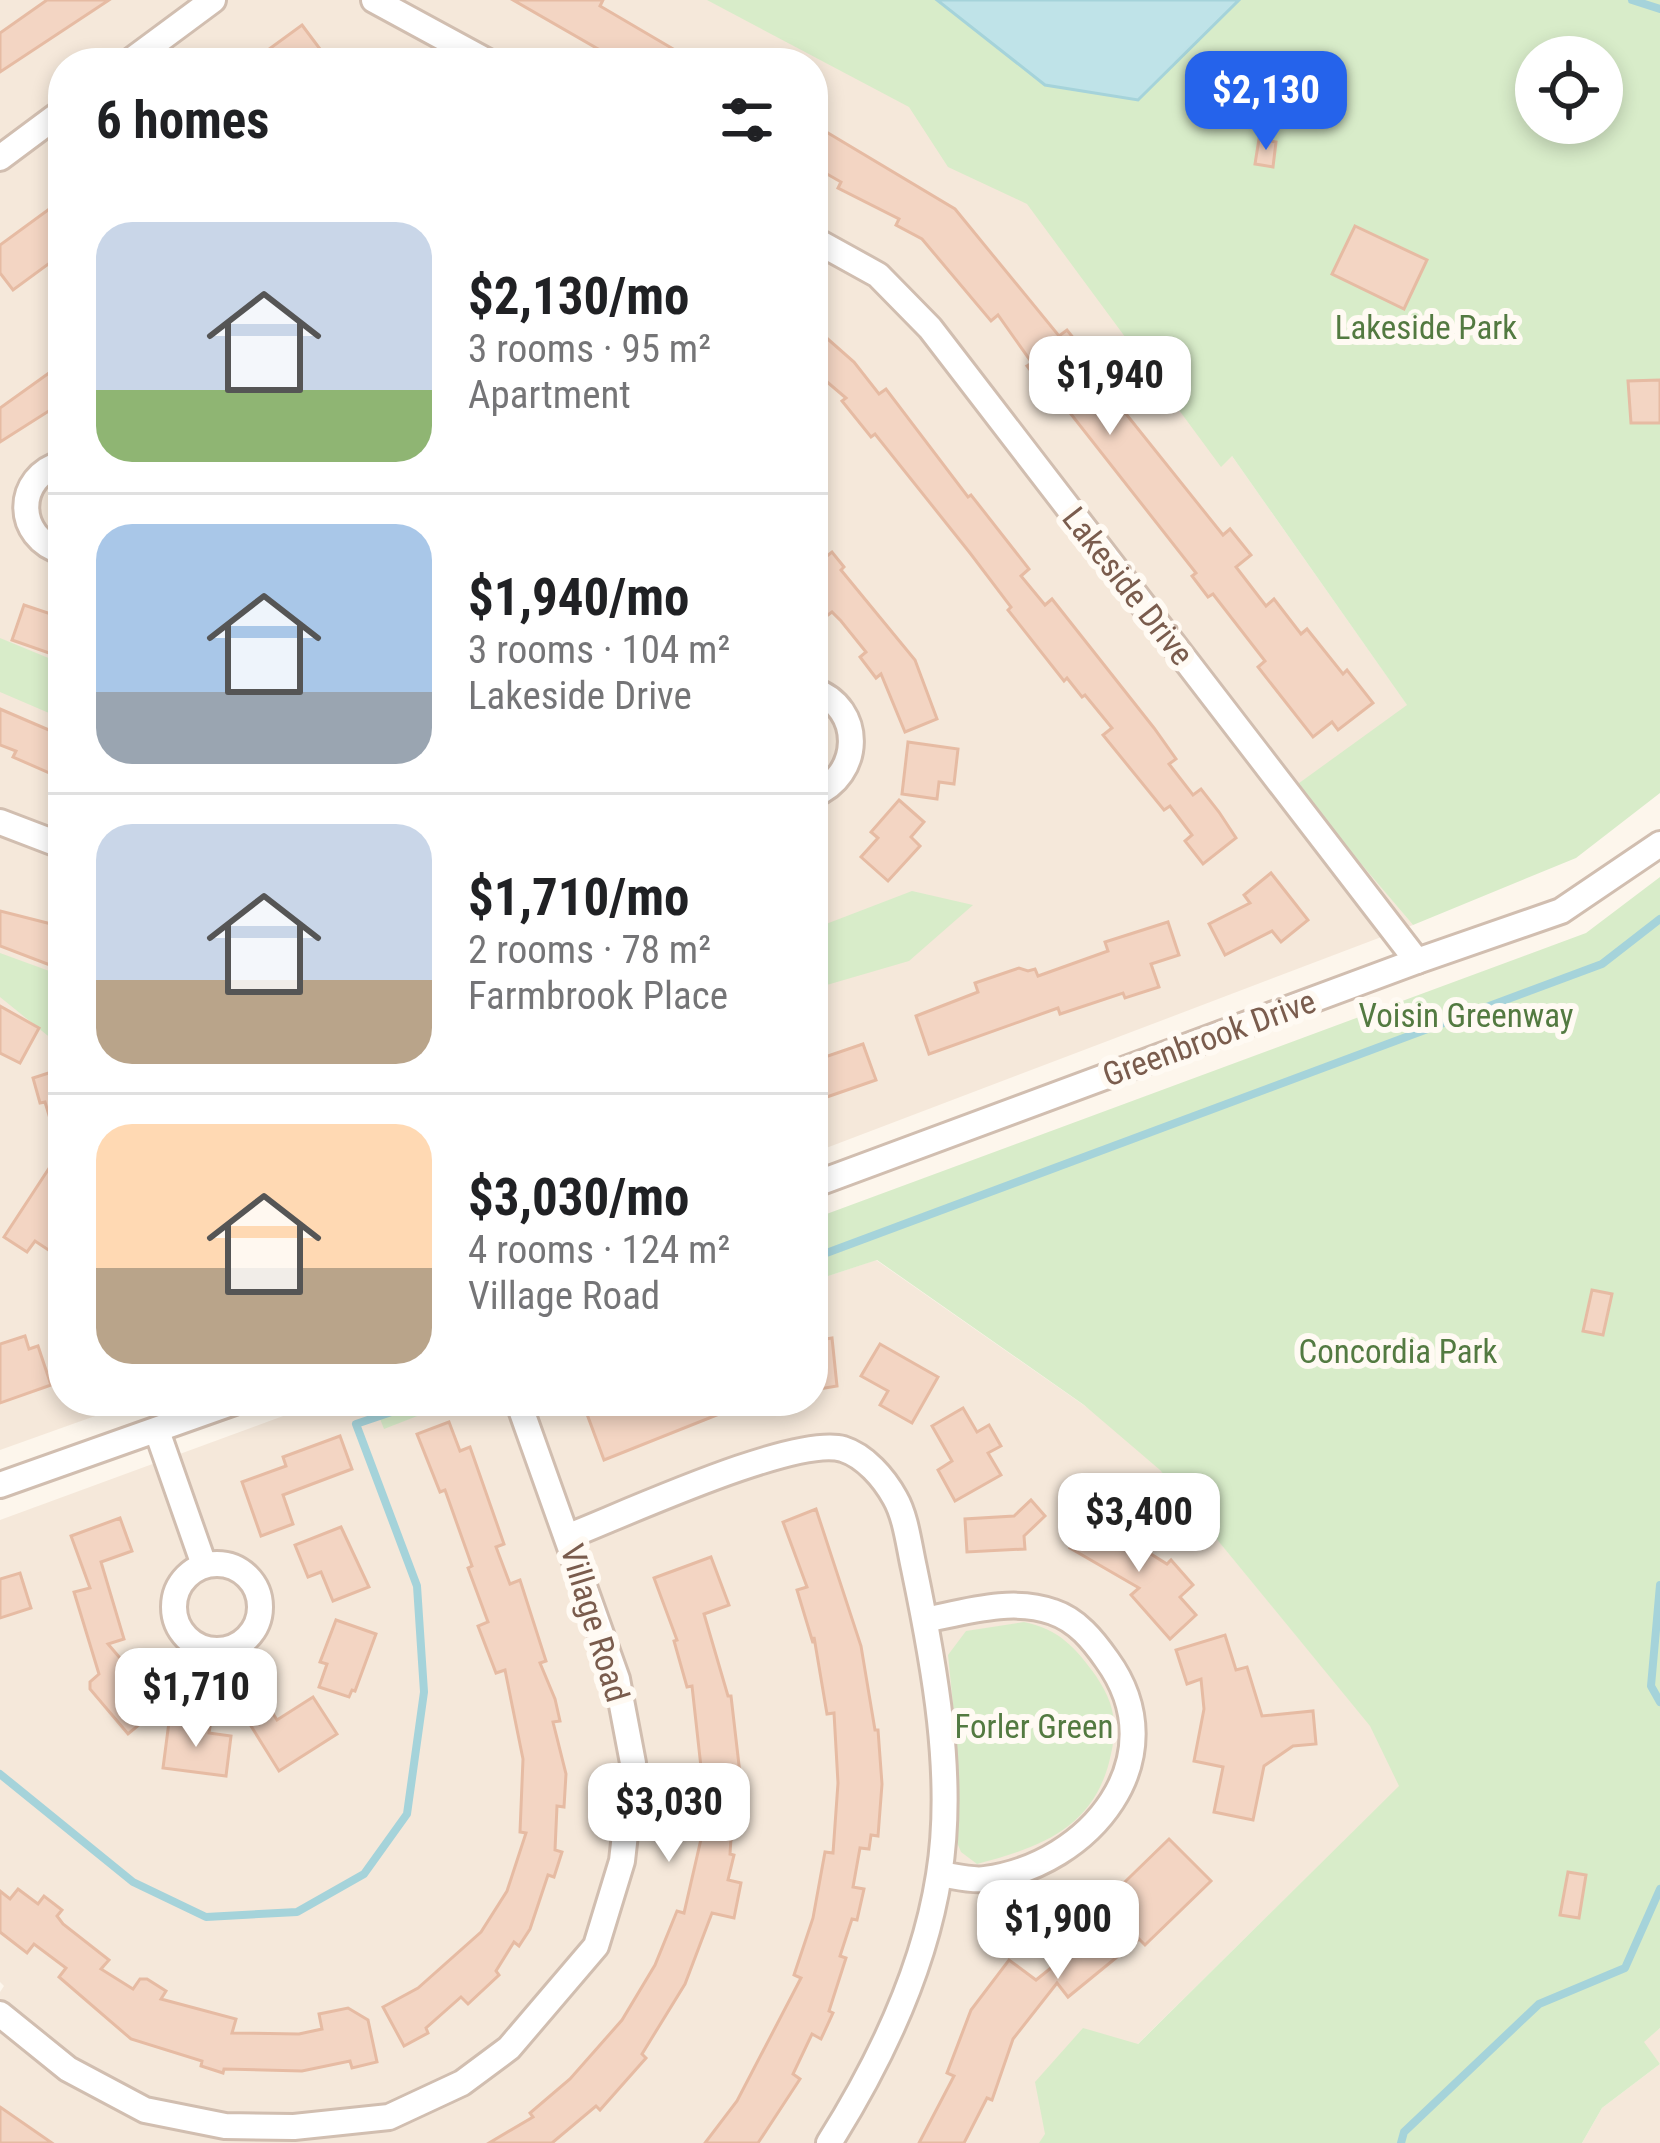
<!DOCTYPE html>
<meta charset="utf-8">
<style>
:root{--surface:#fff;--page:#f2f2f2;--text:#202124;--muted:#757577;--line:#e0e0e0;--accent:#2563eb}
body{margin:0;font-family:"Roboto Condensed",sans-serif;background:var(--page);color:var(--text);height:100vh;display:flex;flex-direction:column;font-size:45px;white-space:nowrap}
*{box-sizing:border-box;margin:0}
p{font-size:39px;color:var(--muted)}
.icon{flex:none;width:66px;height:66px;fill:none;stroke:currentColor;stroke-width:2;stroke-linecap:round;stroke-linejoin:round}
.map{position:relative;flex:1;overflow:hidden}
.drawer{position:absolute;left:48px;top:48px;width:780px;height:1368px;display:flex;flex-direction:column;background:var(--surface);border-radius:48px;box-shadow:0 6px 18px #0003}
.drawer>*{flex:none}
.tools{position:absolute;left:1515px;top:36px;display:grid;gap:24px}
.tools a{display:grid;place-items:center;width:108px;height:108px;border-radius:50%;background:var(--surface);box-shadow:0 6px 18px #0003;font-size:60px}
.price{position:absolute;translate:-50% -102px;padding:0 27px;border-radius:24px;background:#fff;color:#222;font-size:39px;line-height:78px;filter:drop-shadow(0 3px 6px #0008)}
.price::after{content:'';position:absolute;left:50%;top:72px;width:36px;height:27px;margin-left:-18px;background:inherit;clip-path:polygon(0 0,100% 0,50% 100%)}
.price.on{background:var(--accent);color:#fff}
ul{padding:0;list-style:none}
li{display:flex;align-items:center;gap:36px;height:300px;padding:0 48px}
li+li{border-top:3px solid var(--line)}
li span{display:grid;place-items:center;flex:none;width:336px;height:240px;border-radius:36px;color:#555}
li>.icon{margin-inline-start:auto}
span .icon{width:144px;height:144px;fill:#fffc;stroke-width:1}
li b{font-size:51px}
h2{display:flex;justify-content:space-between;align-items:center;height:144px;padding:0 48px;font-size:51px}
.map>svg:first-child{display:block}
.residential{fill:#f5e8da}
.green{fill:#d8ecc9;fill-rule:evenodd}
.water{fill:#bfe3e8;stroke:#a5d3da;stroke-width:3}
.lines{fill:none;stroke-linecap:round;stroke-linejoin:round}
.stream{stroke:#a5d3da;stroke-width:8}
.building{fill:#f3d5c3;stroke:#e6bba3;stroke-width:3}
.minor-casing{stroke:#d1beb0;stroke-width:30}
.minor{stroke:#fff;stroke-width:24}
.labels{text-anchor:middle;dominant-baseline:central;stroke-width:12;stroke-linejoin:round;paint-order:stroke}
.park-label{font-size:33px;fill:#537a41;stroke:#fffaf3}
.street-label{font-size:33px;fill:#7a5c4d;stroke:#fffaf3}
</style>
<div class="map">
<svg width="1660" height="2143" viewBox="0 0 1660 2143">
<rect width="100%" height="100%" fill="#fdf6ec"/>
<g class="residential">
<polygon points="0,0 748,0 986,133 1206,419 1408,706 1296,786 1413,925 813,1153 813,63 63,63 63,1401 137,1401 0,1450"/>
<polygon points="876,1260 1138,1443 1411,1775 1093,2088 1057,2143 0,2143 0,1992 4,1986 0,1982 0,1520 324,1401 373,1401 385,1428 456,1401 813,1401 813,1281"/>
<polygon points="1660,2028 1660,2143 1582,2143 1602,2108 1660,2064 1643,2042"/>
</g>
<g class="green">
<path d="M707 0H1660V793L1576 858 1413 925 1295 786 1407 705 1232 456 1221 467 1027 204 948 167 909 107ZM1536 57H1602V123H1536Z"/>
<polygon points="0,638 63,664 63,719 0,692"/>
<polygon points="1660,877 1660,2028 1644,2042 1660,2064 1602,2108 1582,2143 1039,2143 1045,2134 1035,2082 1083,2028 1138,2044 1399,1786 1370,1726 1160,1470 1084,1405 877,1260 813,1281 813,1219 1586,933"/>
<polygon points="912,891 973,905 909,961 813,989 813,929"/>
<polygon points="0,953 63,976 63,1048 0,997"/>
<polygon points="373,1401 456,1401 384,1429"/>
<path d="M1024 1622C1059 1629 1076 1648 1096 1676 1114 1703 1118 1723 1111 1754 1096 1827 1042 1847 977 1864L961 1852 956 1840 955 1724 948 1655 966 1631Z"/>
</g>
<polygon class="water" points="937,0 1239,0 1138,100 1045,85"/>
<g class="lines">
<g class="stream">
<polyline points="1632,0 1660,9"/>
<polyline points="813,1258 1602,964 1660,919"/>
<polyline points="1660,1585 1651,1686 1660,1702"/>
<polyline points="0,1774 133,1882 206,1917 297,1912 364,1874 407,1814 424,1692 417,1586 356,1424 424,1401"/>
<polyline points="1401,2143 1404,2132 1539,2004 1625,1968 1660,1889"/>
</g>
</g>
<g class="building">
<polygon points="47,0 109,0 0,72 0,33"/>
<polygon points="513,0 603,0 600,6 697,63 609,63 594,54 598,49"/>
<polygon points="302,25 323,53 310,63 250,63"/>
<polygon points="813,124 955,209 1059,336 1067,330 1079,345 1074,349 1223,535 1230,529 1251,555 1236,567 1266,606 1274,599 1301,634 1307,629 1343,674 1347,670 1373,703 1338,730 1332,722 1313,737 1258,667 1265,661 1213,594 1208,597 1192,576 1196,573 1056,395 1054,397 1044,388 1027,366 1032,363 998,315 991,321 922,239 896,225 899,219 838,188 841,182 813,166"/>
<polygon points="1259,139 1276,142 1273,167 1255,164"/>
<polygon points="63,199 63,230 51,239 62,254 13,290 0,273 0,245"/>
<polygon points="1355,226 1427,260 1404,309 1332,274"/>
<polygon points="813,326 854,362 879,394 886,389 968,497 971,495 1029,569 1021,576 1045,605 1052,599 1154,728 1176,759 1169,764 1193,795 1201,789 1219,812 1236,838 1203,864 1185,841 1192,835 1170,806 1164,810 1103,735 1112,728 1085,695 1082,697 1067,678 1064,681 1008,610 1011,607 970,553 875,434 871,437 842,401 846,398 813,370"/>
<polygon points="63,363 63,402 0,442 0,408"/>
<polygon points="1660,380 1660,423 1631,423 1628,381"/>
<polygon points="813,539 827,556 832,552 844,567 841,570 915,660 937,719 905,732 881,674 876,678 860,657 866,652 841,621 832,612 828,615 813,597"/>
<polygon points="24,605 63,618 63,658 12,640"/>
<polygon points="0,709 63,736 63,779 13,757 16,751 0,745"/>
<polygon points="908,742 958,749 954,784 939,782 937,799 902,794"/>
<polygon points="899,800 924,822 911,837 920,846 888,881 861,857 878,838 871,832"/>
<polygon points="1271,873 1308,920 1281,942 1272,931 1225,955 1209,924 1250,903 1244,895"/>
<polygon points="0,911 63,927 63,970 0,946"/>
<polygon points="1168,922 1179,955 1151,964 1159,987 1125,998 1123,993 1060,1014 1058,1008 929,1054 916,1016 978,992 975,983 1019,968 1028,971 1035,969 1038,976 1108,951 1105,942"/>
<polygon points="0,1006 39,1028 20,1063 0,1053"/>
<polygon points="863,1044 876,1080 821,1099 813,1075 813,1061"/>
<polygon points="58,1070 63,1086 63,1145 58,1145 45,1102 40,1103 33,1078"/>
<polygon points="63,1147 63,1237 53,1253 35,1241 27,1252 4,1237"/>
<polygon points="1592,1290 1612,1294 1603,1335 1583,1331"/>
<polygon points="25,1336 29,1349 38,1346 51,1385 0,1403 0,1344"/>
<polygon points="832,1338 837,1386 813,1390 813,1341"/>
<polygon points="880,1344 938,1377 912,1423 880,1405 888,1391 861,1376"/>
<polygon points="597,1401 746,1401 747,1403 604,1460 584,1406"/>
<polygon points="963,1408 977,1432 989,1425 1001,1446 988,1453 1001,1475 955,1501 938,1470 952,1461 932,1426"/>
<polygon points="449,1422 460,1451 470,1447 504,1544 496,1547 510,1584 520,1580 546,1661 540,1663 555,1699 560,1721 553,1722 566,1774 564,1807 557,1806 555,1850 562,1852 554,1877 548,1875 530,1929 519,1946 514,1942 496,1971 499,1975 468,2004 461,1997 426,2028 428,2033 404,2046 383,2007 418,1988 481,1932 507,1891 526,1833 520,1832 523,1759 505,1670 496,1673 478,1626 488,1622 468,1568 472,1566 445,1490 440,1492 417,1434"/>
<polygon points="340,1436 352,1469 283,1495 293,1524 261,1536 242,1482 286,1466 283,1457"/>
<polygon points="1031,1500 1045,1516 1024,1536 1025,1549 967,1552 965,1519 1014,1516"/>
<polygon points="816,1509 861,1646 875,1730 878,1730 882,1784 878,1836 871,1835 869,1849 860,1848 853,1887 864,1889 857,1920 852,1919 840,1956 846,1958 829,2011 833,2013 821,2039 812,2034 793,2074 800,2079 758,2143 705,2143 737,2101 801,1978 794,1975 813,1918 825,1852 833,1853 838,1783 834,1713 827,1714 814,1637 813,1643 797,1590 807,1587 783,1522"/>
<polygon points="1090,1516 1167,1564 1171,1560 1193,1585 1180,1597 1196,1615 1170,1639 1131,1595 1139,1588 1070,1548"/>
<polygon points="120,1518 132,1551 101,1562 124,1639 108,1644 149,1692 146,1695 158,1709 128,1734 90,1689 90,1682 99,1674 74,1592 90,1588 71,1536"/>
<polygon points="341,1527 369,1587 333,1601 321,1572 308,1577 295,1545"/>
<polygon points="711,1557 729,1605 704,1614 728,1696 731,1696 742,1791 734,1791 730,1854 734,1855 728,1880 741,1883 734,1918 712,1913 685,1984 642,2054 646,2058 600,2110 596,2106 552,2143 489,2143 533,2117 530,2113 570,2079 622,2020 655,1965 677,1911 684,1913 704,1826 695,1825 698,1776 702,1776 692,1686 687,1687 674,1641 677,1640 654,1578"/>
<polygon points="20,1573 31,1608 0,1618 0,1579"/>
<polygon points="336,1620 376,1634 355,1691 352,1690 349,1697 319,1687 327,1664 320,1662"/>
<polygon points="1225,1635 1236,1670 1247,1667 1262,1716 1313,1711 1316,1744 1293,1746 1264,1766 1253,1820 1214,1812 1223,1767 1194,1761 1204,1709 1201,1679 1187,1684 1176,1650"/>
<polygon points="313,1697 337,1734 279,1771 251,1726 272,1712 277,1720"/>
<polygon points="169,1722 210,1727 209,1733 231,1736 226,1776 163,1768"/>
<polygon points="1169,1839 1211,1881 1145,1945 1139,1939 1068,1997 1057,1983 1013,2039 992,2100 987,2098 964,2143 919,2143 954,2076 947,2073 971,2010 1009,1960 1036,1980 1077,1947 1062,1929 1091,1905 1095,1911"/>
<polygon points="1568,1872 1586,1875 1579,1918 1560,1915"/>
<polygon points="18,1889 38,1904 44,1896 62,1910 57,1916 63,1924 109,1960 101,1969 133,1989 140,1979 147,1979 166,1991 161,1999 236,2019 232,2033 299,2034 322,2029 319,2014 348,2008 368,2020 377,2062 352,2068 350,2061 302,2071 224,2069 223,2073 201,2066 202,2061 131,2039 59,1977 66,1968 34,1944 27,1953 0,1932 0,1891 10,1899"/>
<polygon points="0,2107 52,2143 0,2143"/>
</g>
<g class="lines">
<defs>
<g id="minor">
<polyline points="374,0 490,63"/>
<polyline points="128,63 213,0"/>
<polyline points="0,158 63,111"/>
<polyline points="813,239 878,275 930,328 1417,961"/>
<path d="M63 463C14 476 14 538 63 552"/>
<path d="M813 690C865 708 862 776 813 795"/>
<polyline points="0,822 63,846"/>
<polyline points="813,1185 1417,961 1561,911 1660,844"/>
<polyline points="157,1431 204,1565"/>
<polyline points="0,1485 237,1401"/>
<path d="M569 1536C623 1515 795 1435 843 1449 865 1456 884 1478 895 1498 906 1517 909 1546 914 1568 934 1664 955 1777 939 1875 924 1971 880 2062 829 2143"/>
<circle cx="217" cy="1607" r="43"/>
<path d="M925 1620C965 1612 1013 1597 1053 1612 1077 1620 1093 1640 1107 1660 1178 1758 1090 1865 985 1879 971 1881 954 1876 940 1874"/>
<polyline points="0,2014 68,2069 145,2110 225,2126 294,2127 389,2117 462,2083 509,2048 596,1946 622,1861 633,1763 617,1679 518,1401"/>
</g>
</defs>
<use href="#minor" class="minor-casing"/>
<use href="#minor" class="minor"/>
</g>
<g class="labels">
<g class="park-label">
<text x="1426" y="327">Lakeside Park</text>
<text x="1466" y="1015">Voisin Greenway</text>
<text x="1398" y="1351">Concordia Park</text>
<text x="1034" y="1726">Forler Green</text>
</g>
<g class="street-label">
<text transform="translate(1128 586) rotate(52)">Lakeside Drive</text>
<text transform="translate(1209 1038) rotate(-20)">Greenbrook Drive</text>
<text transform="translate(595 1623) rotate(73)">Village Road</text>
</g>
</g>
</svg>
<div class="tools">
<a><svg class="icon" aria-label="locate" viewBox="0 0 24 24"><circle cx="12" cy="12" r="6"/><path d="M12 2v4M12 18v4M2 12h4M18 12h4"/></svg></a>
</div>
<b class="price on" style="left:1266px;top:153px">$2,130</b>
<b class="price" style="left:1110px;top:438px">$1,940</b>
<b class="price" style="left:1139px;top:1575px">$3,400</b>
<b class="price" style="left:196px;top:1750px">$1,710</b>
<b class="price" style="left:669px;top:1865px">$3,030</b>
<b class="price" style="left:1058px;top:1982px">$1,900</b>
<section class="drawer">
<h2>6 homes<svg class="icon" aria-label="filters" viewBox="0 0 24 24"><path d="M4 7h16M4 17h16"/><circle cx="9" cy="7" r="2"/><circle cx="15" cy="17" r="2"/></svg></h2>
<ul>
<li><span style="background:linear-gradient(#c9d6e8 70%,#8fb573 0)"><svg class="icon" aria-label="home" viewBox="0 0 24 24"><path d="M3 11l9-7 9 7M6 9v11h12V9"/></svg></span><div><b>$2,130/mo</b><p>3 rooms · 95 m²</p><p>Apartment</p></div></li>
<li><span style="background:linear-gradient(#a9c7e8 70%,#9aa5b1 0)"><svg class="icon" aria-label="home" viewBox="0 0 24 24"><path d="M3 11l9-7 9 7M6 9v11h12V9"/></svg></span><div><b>$1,940/mo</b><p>3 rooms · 104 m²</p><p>Lakeside Drive</p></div></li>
<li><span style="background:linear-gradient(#c9d6e8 65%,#b9a48a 0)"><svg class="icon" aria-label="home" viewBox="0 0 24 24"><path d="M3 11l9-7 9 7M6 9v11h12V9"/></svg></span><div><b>$1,710/mo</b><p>2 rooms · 78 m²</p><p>Farmbrook Place</p></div></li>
<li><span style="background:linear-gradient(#ffd9b3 60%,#b9a48a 0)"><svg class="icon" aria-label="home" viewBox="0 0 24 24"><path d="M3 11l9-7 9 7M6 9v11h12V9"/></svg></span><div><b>$3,030/mo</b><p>4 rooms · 124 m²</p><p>Village Road</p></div></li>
</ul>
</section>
</div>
